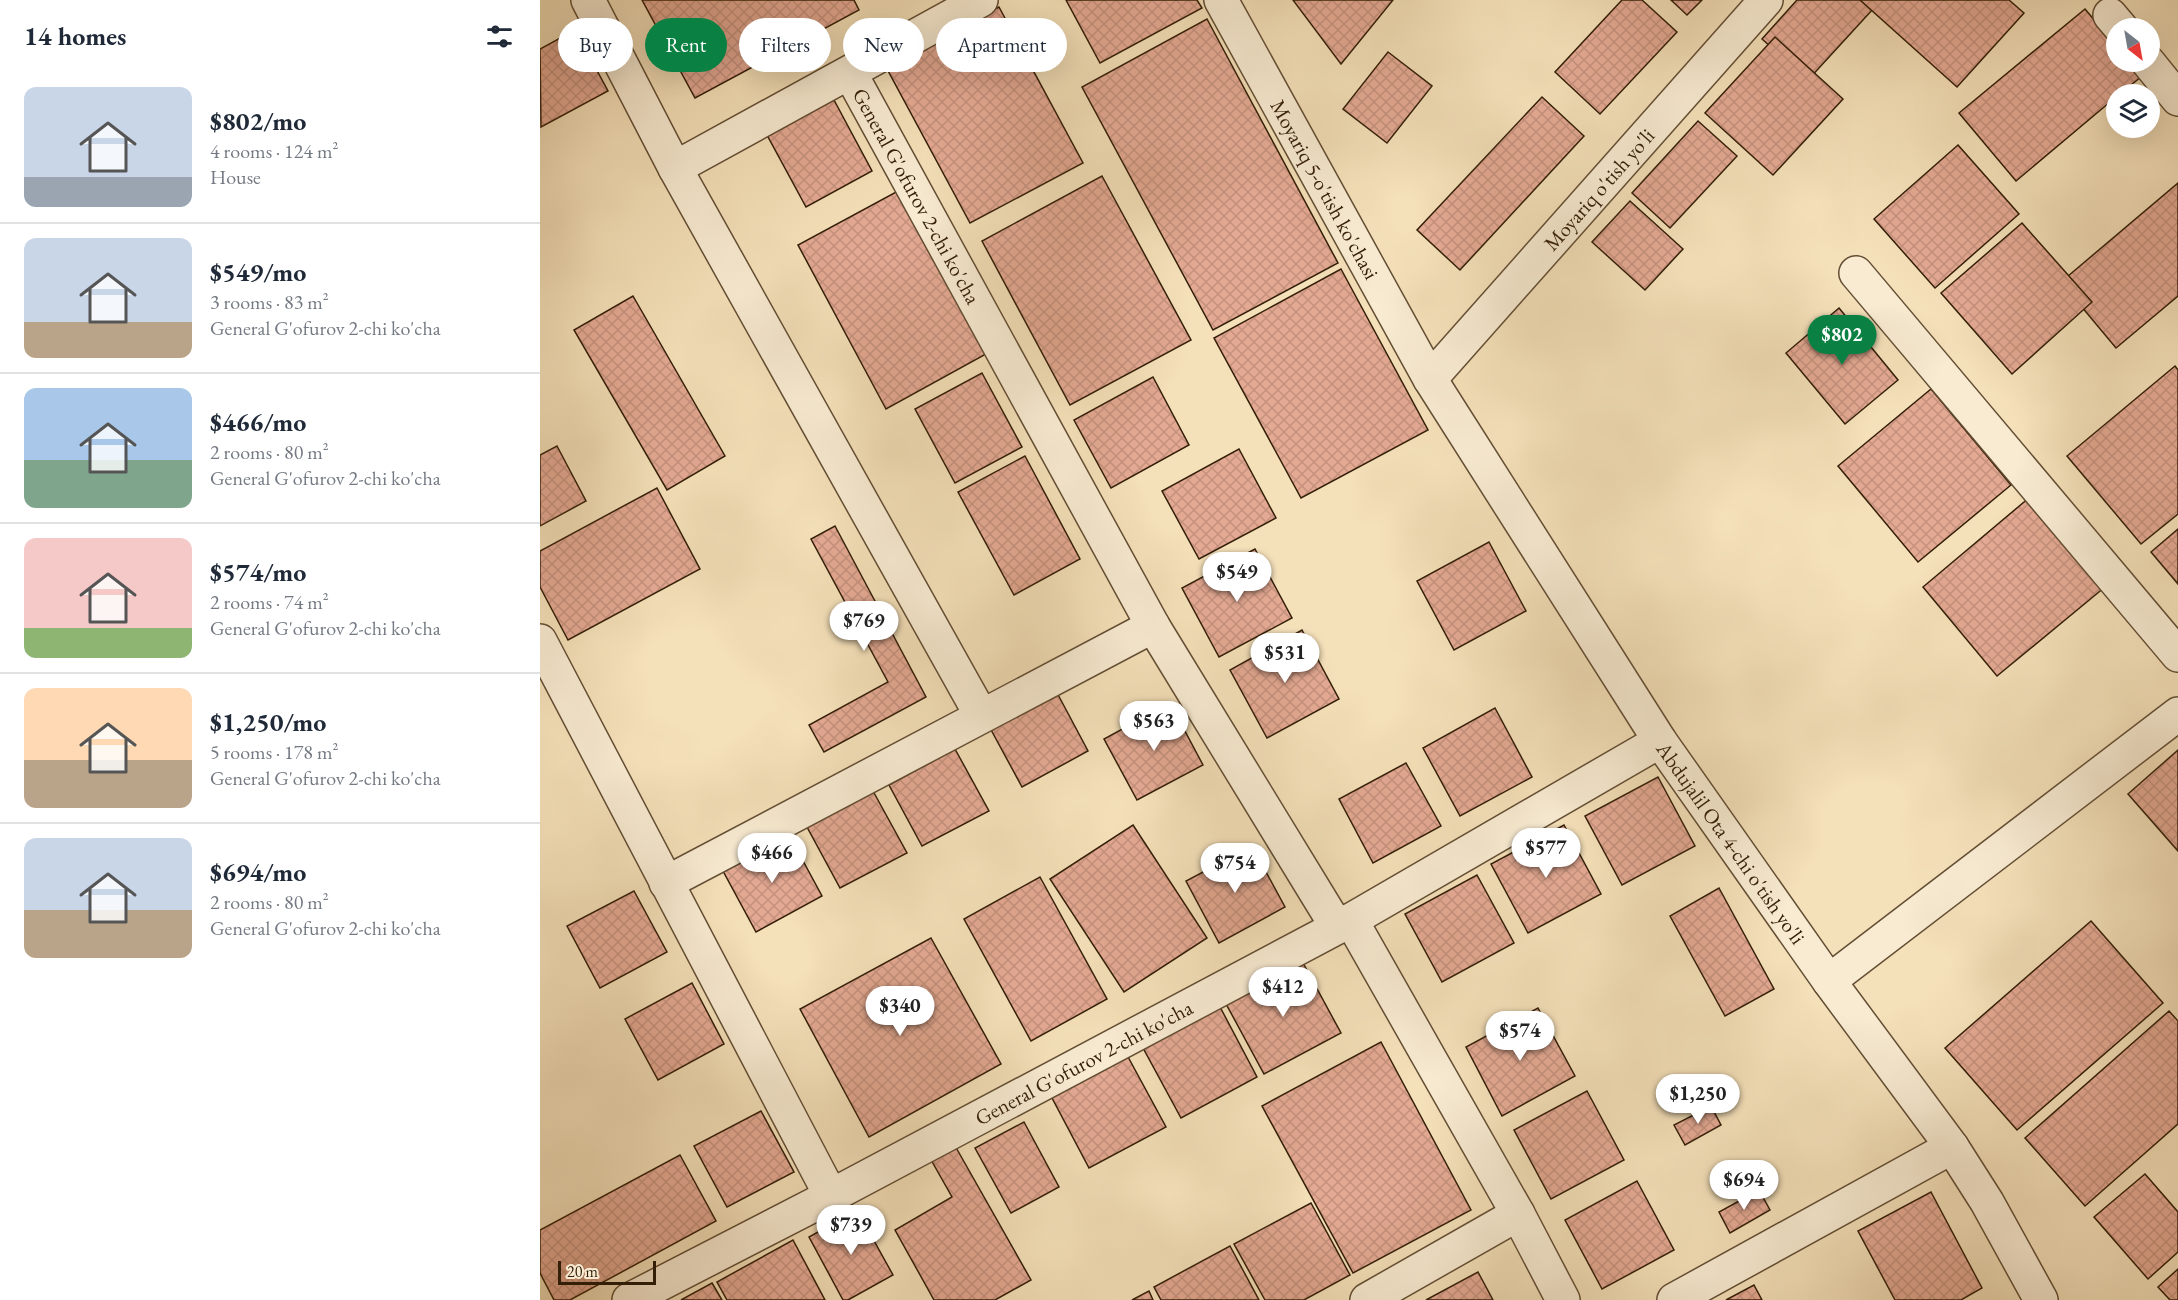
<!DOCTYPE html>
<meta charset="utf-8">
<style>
:root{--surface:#fff;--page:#f6f6f7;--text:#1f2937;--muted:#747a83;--line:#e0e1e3;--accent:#0b8043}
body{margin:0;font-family:"EB Garamond",serif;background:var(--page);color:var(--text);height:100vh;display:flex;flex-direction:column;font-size:22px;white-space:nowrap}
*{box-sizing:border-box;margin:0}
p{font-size:20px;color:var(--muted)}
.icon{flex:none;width:33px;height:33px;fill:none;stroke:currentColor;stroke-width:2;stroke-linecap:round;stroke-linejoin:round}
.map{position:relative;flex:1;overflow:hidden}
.drawer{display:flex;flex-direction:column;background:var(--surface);width:540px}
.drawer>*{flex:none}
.banner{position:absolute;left:18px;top:18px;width:570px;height:54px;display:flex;gap:12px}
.needle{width:39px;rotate:149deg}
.fabs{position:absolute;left:1566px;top:18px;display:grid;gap:12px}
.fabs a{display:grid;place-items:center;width:54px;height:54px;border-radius:50%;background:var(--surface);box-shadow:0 6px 24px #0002;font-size:30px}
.scale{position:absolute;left:18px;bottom:15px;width:98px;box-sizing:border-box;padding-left:6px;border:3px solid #331e07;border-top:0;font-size:16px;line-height:21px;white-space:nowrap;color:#331e07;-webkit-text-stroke:4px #f8ebd2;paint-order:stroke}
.price{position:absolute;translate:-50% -51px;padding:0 14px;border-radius:21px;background:#fff;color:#222;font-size:20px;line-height:39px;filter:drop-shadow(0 2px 3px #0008)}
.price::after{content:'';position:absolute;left:50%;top:36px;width:18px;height:14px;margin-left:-9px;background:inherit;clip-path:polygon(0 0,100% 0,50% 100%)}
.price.on{background:var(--accent);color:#fff}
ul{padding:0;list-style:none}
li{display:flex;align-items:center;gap:18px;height:150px;padding:0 24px}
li+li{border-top:2px solid var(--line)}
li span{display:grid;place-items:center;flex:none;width:168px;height:120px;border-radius:12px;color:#555}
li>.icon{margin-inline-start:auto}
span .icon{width:72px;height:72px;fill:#fffc;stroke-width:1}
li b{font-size:26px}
h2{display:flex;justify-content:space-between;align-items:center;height:72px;padding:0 24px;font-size:26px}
.chip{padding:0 21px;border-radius:27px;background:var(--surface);box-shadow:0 6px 24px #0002;font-size:21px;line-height:54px}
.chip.on{background:var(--accent);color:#fff}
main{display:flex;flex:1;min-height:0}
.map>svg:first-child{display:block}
.building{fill:url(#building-cross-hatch);stroke:#331e07;stroke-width:1.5}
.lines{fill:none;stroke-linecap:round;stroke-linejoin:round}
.minor-casing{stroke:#634e34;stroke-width:36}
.minor{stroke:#f8ebd2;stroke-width:33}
.labels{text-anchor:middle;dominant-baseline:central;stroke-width:5;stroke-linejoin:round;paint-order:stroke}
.street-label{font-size:21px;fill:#331e07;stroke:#f8ebd2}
</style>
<main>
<section class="drawer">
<h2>14 homes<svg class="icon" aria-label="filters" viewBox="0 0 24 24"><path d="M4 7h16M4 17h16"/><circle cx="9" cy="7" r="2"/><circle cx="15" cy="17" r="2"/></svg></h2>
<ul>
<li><span style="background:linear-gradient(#c9d6e8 75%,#9aa5b1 0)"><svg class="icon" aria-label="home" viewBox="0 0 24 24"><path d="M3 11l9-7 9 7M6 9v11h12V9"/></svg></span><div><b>$802/mo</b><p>4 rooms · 124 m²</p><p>House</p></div></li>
<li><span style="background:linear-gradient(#c9d6e8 70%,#b9a48a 0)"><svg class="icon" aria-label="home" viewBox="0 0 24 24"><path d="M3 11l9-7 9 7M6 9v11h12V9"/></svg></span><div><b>$549/mo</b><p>3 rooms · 83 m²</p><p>General G'ofurov 2-chi ko'cha</p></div></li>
<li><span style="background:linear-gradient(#a9c7e8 60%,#7fa58c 0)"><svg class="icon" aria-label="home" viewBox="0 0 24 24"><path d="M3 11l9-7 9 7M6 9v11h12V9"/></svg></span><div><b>$466/mo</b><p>2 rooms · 80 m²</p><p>General G'ofurov 2-chi ko'cha</p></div></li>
<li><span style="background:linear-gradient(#f6c9c9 75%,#8fb573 0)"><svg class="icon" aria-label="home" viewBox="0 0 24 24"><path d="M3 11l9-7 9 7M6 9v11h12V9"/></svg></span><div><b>$574/mo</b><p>2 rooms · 74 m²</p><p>General G'ofurov 2-chi ko'cha</p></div></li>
<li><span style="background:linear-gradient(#ffd9b3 60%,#b9a48a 0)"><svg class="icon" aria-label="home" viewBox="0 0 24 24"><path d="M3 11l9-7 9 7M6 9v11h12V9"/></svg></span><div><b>$1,250/mo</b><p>5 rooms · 178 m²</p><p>General G'ofurov 2-chi ko'cha</p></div></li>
<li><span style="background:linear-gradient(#c9d6e8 60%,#b9a48a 0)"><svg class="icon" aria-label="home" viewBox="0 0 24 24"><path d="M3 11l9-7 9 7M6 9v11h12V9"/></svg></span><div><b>$694/mo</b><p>2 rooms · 80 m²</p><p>General G'ofurov 2-chi ko'cha</p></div></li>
</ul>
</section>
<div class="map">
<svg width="1638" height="1300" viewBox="0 0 1638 1300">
<defs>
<pattern id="building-cross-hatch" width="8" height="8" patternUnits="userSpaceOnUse" patternTransform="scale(1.5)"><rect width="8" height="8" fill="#e4a993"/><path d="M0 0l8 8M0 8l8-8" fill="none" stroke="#c4917d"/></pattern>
</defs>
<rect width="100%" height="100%" fill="#f4e0b9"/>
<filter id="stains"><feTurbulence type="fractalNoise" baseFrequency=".00333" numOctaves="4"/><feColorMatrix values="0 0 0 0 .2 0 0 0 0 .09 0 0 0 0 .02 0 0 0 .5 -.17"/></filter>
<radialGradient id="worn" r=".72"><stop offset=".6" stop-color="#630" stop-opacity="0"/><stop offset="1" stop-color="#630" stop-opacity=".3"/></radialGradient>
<g class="building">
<polygon points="102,0 314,0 319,10 155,98"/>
<polygon points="526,0 657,0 662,8 560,63"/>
<polygon points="753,0 853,0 801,64"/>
<polygon points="1082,0 1102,0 1137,32 1060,114 1015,72"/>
<polygon points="1131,0 1162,0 1147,15"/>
<polygon points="1257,0 1323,0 1333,9 1268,80 1222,39"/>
<polygon points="1320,0 1469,0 1484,13 1417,87"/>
<polygon points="459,7 543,163 430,223 346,67"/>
<polygon points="1545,9 1576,46 1576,62 1589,62 1602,76 1580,94 1576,94 1576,97 1476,181 1419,113"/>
<polygon points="667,19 798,263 673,330 542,87"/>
<polygon points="35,30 68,91 1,127 0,49"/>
<polygon points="1235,37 1303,99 1233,175 1165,113"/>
<polygon points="848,52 892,86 847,143 803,109"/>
<polygon points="1002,97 1044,136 920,270 877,230"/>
<polygon points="294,100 332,171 266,207 227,135"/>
<polygon points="1158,121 1197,156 1130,228 1092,193"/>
<polygon points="1418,145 1479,214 1395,288 1334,219"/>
<polygon points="562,176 651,340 530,405 442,241"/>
<polygon points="1638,183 1638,296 1576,348 1521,282"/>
<polygon points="358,191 446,354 346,409 258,245"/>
<polygon points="1090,201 1143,249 1105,290 1052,242"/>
<polygon points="1482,223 1552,302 1472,374 1401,293"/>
<polygon points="801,269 888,430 761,498 674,338"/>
<polygon points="93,296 185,456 127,490 34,330"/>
<polygon points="1299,308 1358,380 1305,424 1246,353"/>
<polygon points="1635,366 1638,370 1638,514 1601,544 1527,456"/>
<polygon points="442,373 482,447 415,483 375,409"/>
<polygon points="613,377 649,445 571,488 534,420"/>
<polygon points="1391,389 1471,485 1378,562 1298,466"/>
<polygon points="17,446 46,501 0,526 0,455"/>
<polygon points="699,449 736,518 659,559 622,491"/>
<polygon points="485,456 540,559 474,595 418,492"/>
<polygon points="117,488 160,569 28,640 0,587 0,551"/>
<polygon points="1490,497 1565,587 1457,676 1383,587"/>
<polygon points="295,526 386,697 284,752 269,725 348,682 271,539"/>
<polygon points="1638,529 1638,584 1611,552"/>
<polygon points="949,542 986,611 914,650 877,581"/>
<polygon points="715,549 752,618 679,657 642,588"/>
<polygon points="762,630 799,699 727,738 690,670"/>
<polygon points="515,689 548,751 482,787 449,726"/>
<polygon points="630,703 663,765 597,800 564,739"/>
<polygon points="955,708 992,777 920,816 883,748"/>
<polygon points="415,749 449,811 382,846 349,785"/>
<polygon points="1638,750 1638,851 1588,794"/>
<polygon points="866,763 901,826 833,863 799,799"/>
<polygon points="1118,777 1155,846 1082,885 1045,816"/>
<polygon points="333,791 367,853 300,888 267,827"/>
<polygon points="593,825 667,938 584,992 510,879"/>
<polygon points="1024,825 1061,894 988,933 951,864"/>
<polygon points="249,835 282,896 216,932 183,871"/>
<polygon points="712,846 745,907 679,943 646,881"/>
<polygon points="937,875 974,943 902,982 865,914"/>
<polygon points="500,877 567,999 491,1041 424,919"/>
<polygon points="1179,888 1234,989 1185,1016 1130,916"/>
<polygon points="94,891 127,952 60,988 27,926"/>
<polygon points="1551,921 1623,1003 1477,1130 1405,1048"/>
<polygon points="391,938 461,1064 329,1137 260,1009"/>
<polygon points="762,961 801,1033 724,1074 685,1002"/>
<polygon points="152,983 184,1044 118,1080 85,1019"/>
<polygon points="679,1005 717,1077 641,1118 602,1046"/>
<polygon points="998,1008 1035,1076 962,1116 926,1047"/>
<polygon points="1629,1011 1638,1021 1638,1124 1545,1206 1485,1138"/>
<polygon points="841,1042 931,1210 813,1273 722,1106"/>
<polygon points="587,1055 626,1127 549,1168 511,1096"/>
<polygon points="1047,1091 1084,1160 1011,1199 974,1130"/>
<polygon points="1171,1106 1181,1125 1145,1145 1134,1125"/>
<polygon points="221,1111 254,1172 187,1207 154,1146"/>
<polygon points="484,1122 519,1187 471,1213 435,1148"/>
<polygon points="414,1144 491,1280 455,1300 394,1300 355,1230 412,1197 390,1158"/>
<polygon points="140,1155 176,1221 30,1300 14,1300 0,1273 0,1230"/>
<polygon points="1605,1174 1638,1212 1638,1252 1608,1279 1554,1217"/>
<polygon points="1097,1181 1134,1250 1062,1289 1025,1220"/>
<polygon points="1219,1190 1230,1210 1190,1233 1179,1212"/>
<polygon points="1391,1192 1442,1288 1421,1300 1355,1300 1318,1231"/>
<polygon points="771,1203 810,1275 764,1300 725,1300 694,1244"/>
<polygon points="317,1210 353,1275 308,1300 303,1300 269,1237"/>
<polygon points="253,1240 285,1300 187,1300 177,1282"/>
<polygon points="690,1246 719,1300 621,1300 614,1287"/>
<polygon points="1638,1269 1638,1300 1630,1300 1618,1287"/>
<polygon points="938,1272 953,1300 886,1300"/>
<polygon points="172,1283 182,1300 141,1300"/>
<polygon points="1214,1285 1222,1300 1186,1300"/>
<polygon points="609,1291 613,1300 592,1300"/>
</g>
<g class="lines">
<defs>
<g id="minor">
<polyline points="48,0 135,168 441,715"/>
<path id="s1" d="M681 0 890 379 1120 741 1289 981 1412 1147 1447 1202 1501 1300"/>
<polyline points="1570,15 1581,28"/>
<polyline points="1608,62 1638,99"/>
<path id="s2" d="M310 73 613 626 797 927"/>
<polyline points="135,168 441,0"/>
<polyline points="1316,273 1638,655"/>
<path id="s3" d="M890 379 1226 0"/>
<polyline points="0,641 291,1196"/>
<polyline points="126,883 613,626"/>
<polyline points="811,920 978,1214 1023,1300"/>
<polyline points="1289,981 1638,714"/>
<path id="s4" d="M89 1300 291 1196 811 920 1120 741"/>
<polyline points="827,1300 978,1214"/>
<polyline points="1134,1300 1412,1147"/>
</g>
</defs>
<use href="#minor" class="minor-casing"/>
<use href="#minor" class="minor"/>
</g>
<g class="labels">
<g class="street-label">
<text stroke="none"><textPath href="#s1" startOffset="216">Moyariq 5-o'tish ko'chasi</textPath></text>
<text stroke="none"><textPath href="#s3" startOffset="254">Moyariq o'tish yo'li</textPath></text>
<text stroke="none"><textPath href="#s2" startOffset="140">General G'ofurov 2-chi ko'cha</textPath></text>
<text stroke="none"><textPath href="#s1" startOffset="986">Abdujalil Ota 4-chi o'tish yo'li</textPath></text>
<text stroke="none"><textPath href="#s4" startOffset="513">General G'ofurov 2-chi ko'cha</textPath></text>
</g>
</g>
<rect width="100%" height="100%" filter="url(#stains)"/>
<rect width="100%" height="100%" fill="url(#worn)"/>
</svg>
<div class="fabs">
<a><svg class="needle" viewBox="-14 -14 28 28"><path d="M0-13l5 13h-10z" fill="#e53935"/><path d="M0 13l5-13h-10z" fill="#747a83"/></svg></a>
<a><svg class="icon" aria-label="layers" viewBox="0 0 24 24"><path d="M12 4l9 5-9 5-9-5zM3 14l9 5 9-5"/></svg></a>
</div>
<div class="scale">20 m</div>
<b class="price on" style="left:1302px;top:366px">$802</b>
<b class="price" style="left:697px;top:603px">$549</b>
<b class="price" style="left:324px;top:652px">$769</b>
<b class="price" style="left:745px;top:684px">$531</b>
<b class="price" style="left:614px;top:752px">$563</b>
<b class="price" style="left:1006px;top:879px">$577</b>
<b class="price" style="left:232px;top:884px">$466</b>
<b class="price" style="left:695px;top:894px">$754</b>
<b class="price" style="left:743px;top:1018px">$412</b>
<b class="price" style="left:360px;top:1037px">$340</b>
<b class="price" style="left:980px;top:1062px">$574</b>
<b class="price" style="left:1158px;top:1125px">$1,250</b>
<b class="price" style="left:1204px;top:1211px">$694</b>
<b class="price" style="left:311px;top:1256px">$739</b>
<div class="banner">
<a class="chip">Buy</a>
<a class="chip on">Rent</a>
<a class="chip">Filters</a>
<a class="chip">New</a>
<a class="chip">Apartment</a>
</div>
</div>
</main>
